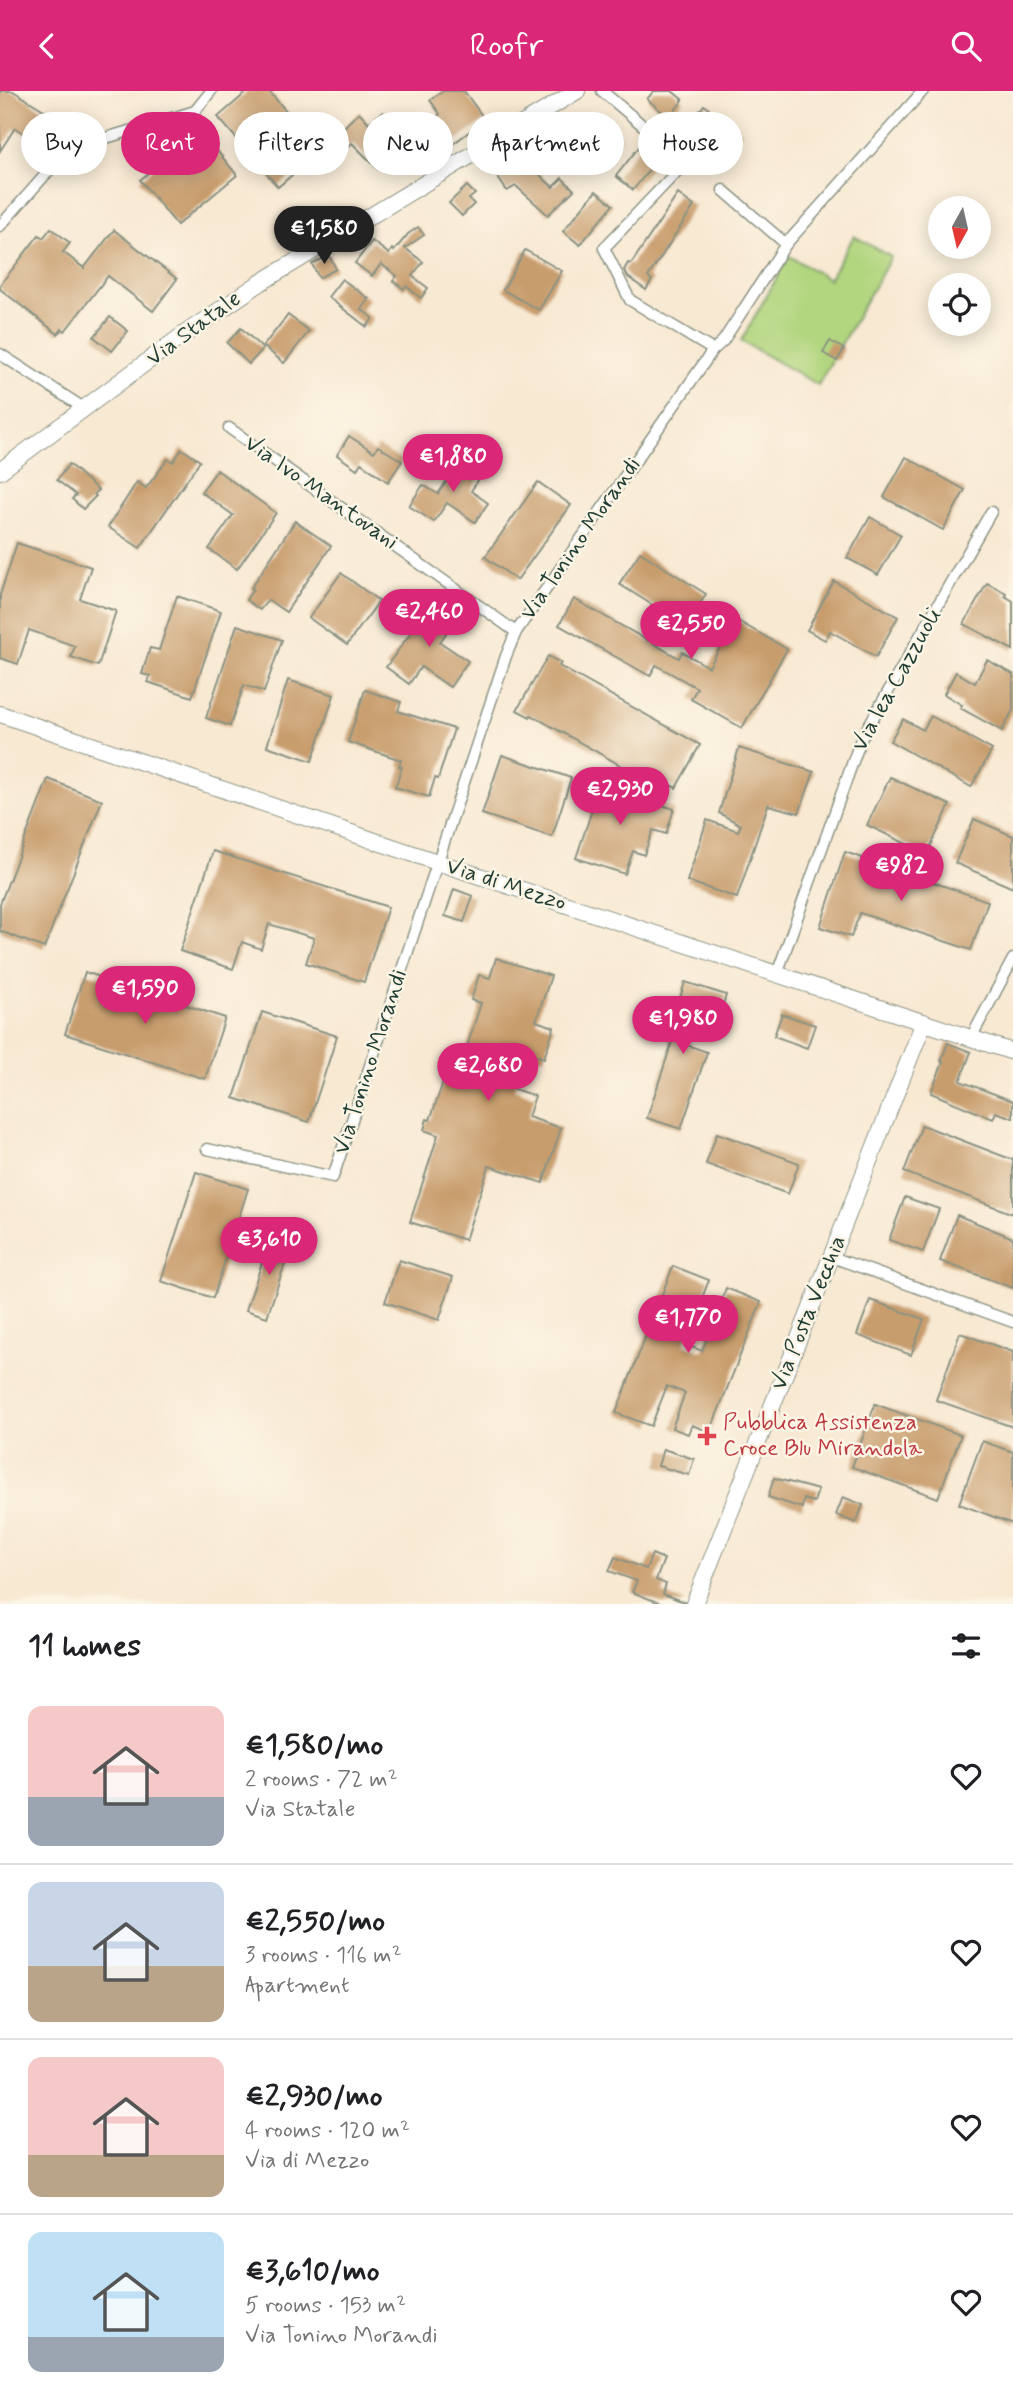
<!DOCTYPE html>
<meta charset="utf-8">
<style>
:root{--surface:#fff;--page:#f2f2f2;--text:#202124;--muted:#757577;--line:#e0e0e0;--accent:#db2777}
body{margin:0;font-family:Mynerve,sans-serif;background:var(--page);color:var(--text);height:100vh;display:flex;flex-direction:column;font-size:26px;white-space:nowrap}
*{box-sizing:border-box;margin:0}
p{font-size:23px;color:var(--muted)}
.icon{flex:none;width:38px;height:38px;fill:none;stroke:currentColor;stroke-width:2;stroke-linecap:round;stroke-linejoin:round}
.map{position:relative;height:1513px;overflow:hidden}
.sheet{display:flex;flex-direction:column;background:var(--surface);flex:1}
.sheet>*{flex:none}
.banner{position:absolute;left:21px;top:21px;width:971px;height:63px;display:flex;gap:14px}
.needle{width:46px;rotate:188deg}
.fabs{position:absolute;left:928px;top:105px;display:grid;gap:14px}
.fabs a{display:grid;place-items:center;width:63px;height:63px;border-radius:50%;background:var(--surface);box-shadow:0 4px 18px #0003;font-size:35px}
.price{position:absolute;translate:-50% -60px;padding:0 16px;border-radius:24px;background:var(--accent);color:#fff;font-size:23px;line-height:46px;filter:drop-shadow(0 2px 4px #0008)}
.price::after{content:'';position:absolute;left:50%;top:42px;width:21px;height:16px;margin-left:-10px;background:inherit;clip-path:polygon(0 0,100% 0,50% 100%)}
.price.current{background:#222;color:#fff}
ul{padding:0;list-style:none}
li{display:flex;align-items:center;gap:21px;height:175px;padding:0 28px}
li+li{border-top:2px solid var(--line)}
li span{display:grid;place-items:center;flex:none;width:196px;height:140px;border-radius:14px;color:#555}
li>.icon{margin-inline-start:auto}
span .icon{width:84px;height:84px;fill:#fffc;stroke-width:1}
li b{font-size:30px}
h2{display:flex;justify-content:space-between;align-items:center;height:84px;padding:0 28px;font-size:30px}
.chip{padding:0 24px;border-radius:32px;background:var(--surface);box-shadow:0 4px 18px #0003;font-size:24px;line-height:63px}
.chip.current{background:var(--accent);color:#fff}
header{display:flex;justify-content:space-between;align-items:center;height:91px;padding:0 28px;background:var(--accent);color:#fff;font-size:32px;font-weight:600}
.map>svg:first-child{display:block}
.green{fill:#b2d67f;stroke:#688a5a;stroke-width:2}
.building{fill:#c89d6d}
.lines{fill:none;stroke-linecap:round;stroke-linejoin:round}
.street-casing{stroke:#8c9384;stroke-width:13}
.secondary-casing{stroke:#8c9384;stroke-width:18}
.street{stroke:#fff;stroke-width:10}
.secondary{stroke:#fff;stroke-width:16}
.health-dot{fill:#e0444e;stroke:#fcf5e5;stroke-width:2.5}
.labels{text-anchor:middle;dominant-baseline:central;stroke-width:5;stroke-linejoin:round;paint-order:stroke}
.street-label{font-size:23px;fill:#1f3d34;stroke:#fcf5e5}
.health-label{font-size:23px;fill:#be3a42;stroke:#fcf5e5;text-anchor:start}
</style>
<header><svg class="icon" aria-label="back" viewBox="0 0 24 24"><path d="M15 5l-7 7 7 7"/></svg>Roofr<svg class="icon" aria-label="search" viewBox="0 0 24 24"><circle cx="10" cy="10" r="6"/><path d="M15 15l6 6"/></svg></header>
<div class="map">
<svg width="1013" height="1513" viewBox="0 0 1013 1513">
<rect width="100%" height="100%" fill="#fcf5e5"/>
<filter id="ink" filterUnits="userSpaceOnUse"><feTurbulence type="fractalNoise" baseFrequency=".0143" numOctaves="2"/><feDisplacementMap in="SourceGraphic" scale="14" xChannelSelector="R" yChannelSelector="G"/><feConvolveMatrix kernelMatrix="1 2 1 2 8 2 1 2 1" color-interpolation-filters="sRGB"/></filter>
<filter id="wash" filterUnits="userSpaceOnUse"><feTurbulence type="fractalNoise" baseFrequency=".00686" numOctaves="4" result="noise"/><feDisplacementMap in="SourceGraphic" scale="28" xChannelSelector="R" yChannelSelector="G"/><feGaussianBlur stdDeviation="1.57" result="paint"/><feColorMatrix in="noise" values="0 0 0 0 0 0 0 0 0 0 0 0 0 0 0 0 0 1.4 0 .05"/><feComposite in="paint" operator="in"/></filter>
<g filter="url(#wash)">
<rect width="100%" height="100%" fill="#f8e9d3"/>
<polygon class="green" points="854,145 891,166 818,294 741,250 789,165 829,188"/>
<g id="blocks">
<g class="building">
<polygon points="0,0 13,0 76,39 67,54 56,47 49,58 15,37 0,60"/>
<polygon points="248,0 269,0 320,60 278,96 218,26"/>
<polygon points="443,0 464,0 485,29 446,58 438,46 414,64 404,50 440,23 430,9"/>
<polygon points="654,0 672,0 683,9 669,27 647,8"/>
<polygon points="704,14 742,41 726,64 708,51 705,54 693,44 695,42 688,36"/>
<polygon points="359,21 369,32 383,21 392,33 372,49 389,67 378,78 352,52 349,55 337,43"/>
<polygon points="607,35 621,47 593,78 584,69 580,72 563,55 579,39 592,52"/>
<polygon points="200,39 237,84 177,134 140,89"/>
<polygon points="639,56 656,70 633,99 616,85"/>
<polygon points="528,64 542,86 553,96 562,87 574,99 548,124 516,95 507,100 496,84"/>
<polygon points="467,95 475,103 469,108 474,113 462,125 449,112"/>
<polygon points="596,100 613,114 580,154 563,140"/>
<polygon points="678,103 694,115 648,186 652,189 646,199 628,186 624,179 628,172 631,173"/>
<polygon points="418,136 424,144 405,157 423,171 412,185 428,197 421,207 406,195 404,198 393,190 397,185 381,173 372,185 355,172 372,150 389,163 392,158 394,160 408,143"/>
<polygon points="51,137 70,152 63,161 84,177 114,139 177,188 153,220 108,185 65,240 62,238 58,243 0,198 0,194 39,144 43,147"/>
<polygon points="525,159 562,180 539,219 503,199"/>
<polygon points="329,164 336,178 319,187 312,173"/>
<polygon points="342,188 369,208 361,218 373,227 367,236 328,206"/>
<polygon points="288,224 309,240 284,272 263,255"/>
<polygon points="110,226 128,240 112,260 94,246"/>
<polygon points="241,237 263,258 249,273 227,252"/>
<polygon points="830,250 844,258 837,270 823,262"/>
<polygon points="349,345 374,361 378,355 402,370 388,391 361,372 357,378 337,364"/>
<polygon points="182,358 200,370 140,457 108,436 137,391 146,397 168,368 173,371"/>
<polygon points="463,366 484,380 471,400 488,412 475,431 447,412 434,431 409,415 423,394 438,403"/>
<polygon points="906,366 965,399 943,439 884,406"/>
<polygon points="69,373 98,399 94,403 96,405 83,418 72,408 76,404 57,389"/>
<polygon points="217,379 276,422 237,478 209,458 233,424 201,401"/>
<polygon points="538,391 571,414 517,489 485,466"/>
<polygon points="870,426 901,444 878,484 847,467"/>
<polygon points="295,430 331,455 286,521 268,509 260,519 246,509 253,498 251,497"/>
<polygon points="17,452 91,476 80,508 116,520 98,575 71,566 75,555 29,539 18,573 0,567 0,504"/>
<polygon points="640,461 706,503 686,535 619,493"/>
<polygon points="341,482 379,510 347,554 309,527"/>
<polygon points="834,490 898,526 876,566 830,540 825,549 807,539"/>
<polygon points="987,492 1006,502 1005,505 1013,510 1013,559 964,533"/>
<polygon points="177,505 221,520 192,606 148,591 150,585 142,583 150,557 159,559"/>
<polygon points="435,508 458,525 440,551 468,570 450,596 421,576 409,593 386,576"/>
<polygon points="574,508 679,567 682,561 709,576 736,529 787,558 742,637 691,608 697,597 656,574 650,585 559,534"/>
<polygon points="237,534 282,549 264,601 244,594 230,635 206,627"/>
<polygon points="548,565 561,572 559,575 700,654 676,697 655,686 652,692 531,624 530,626 517,619"/>
<polygon points="987,569 1013,583 1013,619 1002,640 960,617 962,614 944,603 956,581 975,592"/>
<polygon points="288,589 334,604 312,670 267,655"/>
<polygon points="365,599 401,611 398,620 454,638 438,688 435,687 429,706 395,696 402,676 399,675 401,669 348,651"/>
<polygon points="931,625 992,659 971,696 890,650 903,628 923,639"/>
<polygon points="739,657 814,681 799,722 768,714 737,807 687,790 707,729 738,740 741,734 719,722"/>
<polygon points="502,664 571,687 552,746 482,723"/>
<polygon points="890,686 950,714 927,763 867,734"/>
<polygon points="48,688 102,709 44,857 0,840 0,813"/>
<polygon points="593,692 674,718 666,743 653,739 644,764 633,760 625,783 576,767 592,719 585,717"/>
<polygon points="974,728 1013,745 1013,797 955,772"/>
<polygon points="213,760 388,816 364,891 306,872 314,847 269,833 261,858 242,851 233,878 180,860"/>
<polygon points="845,761 988,810 971,859 860,822 851,846 820,836"/>
<polygon points="454,798 473,805 464,831 445,825"/>
<polygon points="496,867 551,885 536,930 554,936 544,967 526,961 514,998 535,1005 528,1026 561,1037 543,1092 489,1075 465,1149 410,1131 438,1044 424,1039 427,1028 430,1029 452,965 463,968 481,912 471,909 479,884 490,887"/>
<polygon points="85,881 225,927 205,988 65,943"/>
<polygon points="685,891 726,904 719,928 698,921 687,954 707,961 681,1038 647,1027 672,951 667,949"/>
<polygon points="262,921 337,945 309,1031 234,1007"/>
<polygon points="782,923 815,934 807,957 774,945"/>
<polygon points="948,952 971,961 960,990 1013,1010 1013,1027 996,1021 993,1028 931,1002 943,971 941,970"/>
<polygon points="922,1034 1013,1069 1013,1123 904,1081"/>
<polygon points="717,1042 799,1072 788,1103 706,1073"/>
<polygon points="196,1081 248,1098 213,1207 161,1190"/>
<polygon points="905,1106 939,1118 923,1161 889,1149"/>
<polygon points="957,1124 1013,1147 1013,1197 940,1170"/>
<polygon points="271,1145 292,1152 267,1226 246,1219"/>
<polygon points="399,1169 453,1186 439,1229 385,1211"/>
<polygon points="673,1175 709,1189 684,1253 702,1260 726,1197 761,1211 710,1341 692,1334 688,1343 672,1337 685,1302 667,1295 651,1335 616,1322"/>
<polygon points="870,1209 924,1228 911,1264 857,1244"/>
<polygon points="960,1242 1013,1261 1013,1336 936,1309"/>
<polygon points="875,1313 961,1344 938,1407 852,1376"/>
<polygon points="982,1350 1013,1361 1013,1433 959,1413"/>
<polygon points="663,1358 694,1368 689,1384 658,1375"/>
<polygon points="774,1387 818,1399 814,1411 804,1408 802,1417 768,1406"/>
<polygon points="843,1406 863,1414 856,1432 836,1424"/>
<polygon points="652,1463 664,1468 656,1489 666,1493 663,1503 684,1511 684,1513 662,1513 632,1501 637,1490 609,1480 615,1466 646,1478"/>
</g>
</g>
</g>
<g filter="url(#ink)">
<use href="#blocks" fill-opacity="0" stroke="#8c9384" stroke-width="2"/>
<g class="lines">
<defs>
<g id="street">
<polyline points="602,0 686,71 604,157 630,209 713,259"/>
<polyline points="723,99 786,153"/>
<polyline points="0,135 54,74 106,47 195,20 211,0"/>
<polyline points="0,263 85,318"/>
<polyline points="229,337 516,541"/>
<polyline points="777,883 861,648 991,421"/>
<polyline points="971,947 1013,868"/>
<polyline points="207,1058 333,1086 506,565 516,541 713,259 723,250 786,153 923,0"/>
<polyline points="832,1166 1013,1231"/>
</g>
<g id="secondary">
<polyline points="0,380 183,244 260,192 577,0"/>
<polyline points="0,623 437,771 1013,961"/>
<polyline points="694,1513 924,931"/>
</g>
</defs>
<use href="#street" class="street-casing"/>
<use href="#secondary" class="secondary-casing"/>
<use href="#street" class="street"/>
<use href="#secondary" class="secondary"/>
</g>
</g>
<path class="health-dot" d="M703.5 1334.5h7v7h7v7h-7v7h-7v-7h-7v-7h7z"/>
<g class="labels">
<g class="street-label">
<text transform="translate(194 238) rotate(-36)">Via Statale</text>
<text transform="translate(321 402) rotate(35)">Via Ivo Mantovani</text>
<text transform="translate(581 448) rotate(-55)">Via Tonino Morandi</text>
<text transform="translate(897 589) rotate(-61)">Via lea Cazzuoli</text>
<text transform="translate(506 794) rotate(18)">Via di Mezzo</text>
<text transform="translate(371 971) rotate(-72)">Via Tonino Morandi</text>
<text transform="translate(809 1222) rotate(-68)">Via Posta Vecchia</text>
</g>
<g class="health-label">
<text x="723" y="1332">Pubblica Assistenza<tspan x="723" dy="26">Croce Blu Mirandola</tspan></text>
</g>
</g>
</svg>
<div class="fabs">
<a><svg class="needle" viewBox="-14 -14 28 28"><path d="M0-13l5 13h-10z" fill="#e53935"/><path d="M0 13l5-13h-10z" fill="#757577"/></svg></a>
<a><svg class="icon" aria-label="locate" viewBox="0 0 24 24"><circle cx="12" cy="12" r="6"/><path d="M12 2v4M12 18v4M2 12h4M18 12h4"/></svg></a>
</div>
<b class="price current" style="left:324px;top:175px">€1,580</b>
<b class="price" style="left:453px;top:403px">€1,880</b>
<b class="price" style="left:429px;top:558px">€2,460</b>
<b class="price" style="left:691px;top:570px">€2,550</b>
<b class="price" style="left:620px;top:736px">€2,930</b>
<b class="price" style="left:901px;top:812px">€982</b>
<b class="price" style="left:145px;top:935px">€1,590</b>
<b class="price" style="left:683px;top:965px">€1,980</b>
<b class="price" style="left:488px;top:1012px">€2,680</b>
<b class="price" style="left:269px;top:1186px">€3,610</b>
<b class="price" style="left:688px;top:1264px">€1,770</b>
<div class="banner">
<a class="chip">Buy</a>
<a class="chip current">Rent</a>
<a class="chip">Filters</a>
<a class="chip">New</a>
<a class="chip">Apartment</a>
<a class="chip">House</a>
</div>
</div>
<section class="sheet">
<h2>11 homes<svg class="icon" aria-label="filters" viewBox="0 0 24 24"><path d="M4 7h16M4 17h16"/><circle cx="9" cy="7" r="2"/><circle cx="15" cy="17" r="2"/></svg></h2>
<ul>
<li><span style="background:linear-gradient(#f6c9c9 65%,#9aa5b1 0)"><svg class="icon" aria-label="home" viewBox="0 0 24 24"><path d="M3 11l9-7 9 7M6 9v11h12V9"/></svg></span><div><b>€1,580/mo</b><p>2 rooms · 72 m²</p><p>Via Statale</p></div><svg class="icon" aria-label="heart" viewBox="0 0 24 24"><path d="M12 20l-8-8c-3-5 5-10 8-4 3-6 11-1 8 4z"/></svg></li>
<li><span style="background:linear-gradient(#c9d6e8 60%,#b9a48a 0)"><svg class="icon" aria-label="home" viewBox="0 0 24 24"><path d="M3 11l9-7 9 7M6 9v11h12V9"/></svg></span><div><b>€2,550/mo</b><p>3 rooms · 116 m²</p><p>Apartment</p></div><svg class="icon" aria-label="heart" viewBox="0 0 24 24"><path d="M12 20l-8-8c-3-5 5-10 8-4 3-6 11-1 8 4z"/></svg></li>
<li><span style="background:linear-gradient(#f6c9c9 70%,#b9a48a 0)"><svg class="icon" aria-label="home" viewBox="0 0 24 24"><path d="M3 11l9-7 9 7M6 9v11h12V9"/></svg></span><div><b>€2,930/mo</b><p>4 rooms · 120 m²</p><p>Via di Mezzo</p></div><svg class="icon" aria-label="heart" viewBox="0 0 24 24"><path d="M12 20l-8-8c-3-5 5-10 8-4 3-6 11-1 8 4z"/></svg></li>
<li><span style="background:linear-gradient(#bfe0f5 75%,#9aa5b1 0)"><svg class="icon" aria-label="home" viewBox="0 0 24 24"><path d="M3 11l9-7 9 7M6 9v11h12V9"/></svg></span><div><b>€3,610/mo</b><p>5 rooms · 153 m²</p><p>Via Tonino Morandi</p></div><svg class="icon" aria-label="heart" viewBox="0 0 24 24"><path d="M12 20l-8-8c-3-5 5-10 8-4 3-6 11-1 8 4z"/></svg></li>
</ul>
</section>
